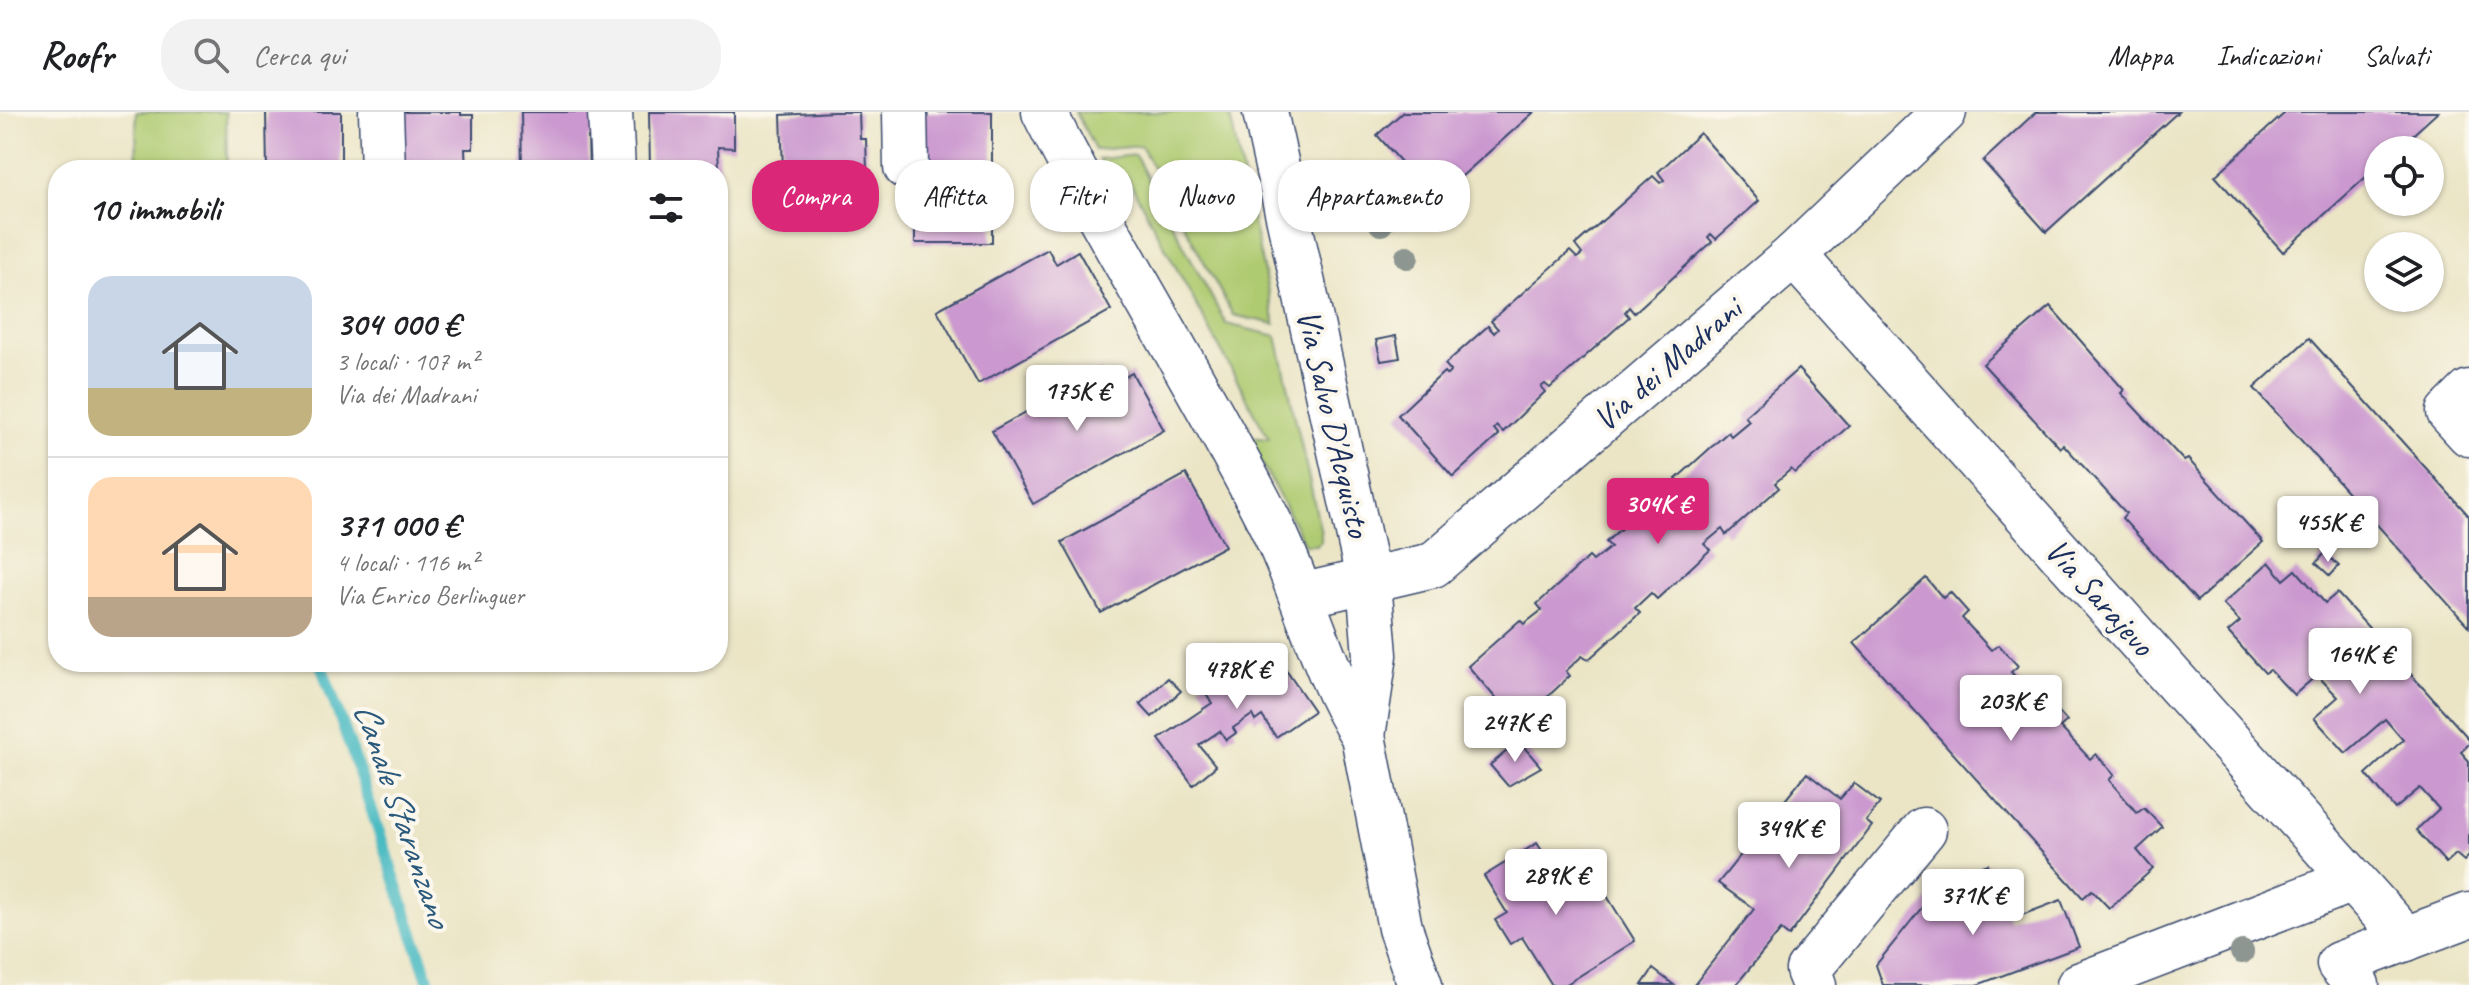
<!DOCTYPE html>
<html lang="it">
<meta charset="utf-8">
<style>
:root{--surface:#fff;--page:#f2f2f2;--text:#202124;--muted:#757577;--line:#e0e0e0;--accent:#db2777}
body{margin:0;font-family:Caveat,sans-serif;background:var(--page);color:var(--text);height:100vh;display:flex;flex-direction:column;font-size:30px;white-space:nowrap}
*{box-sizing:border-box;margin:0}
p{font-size:26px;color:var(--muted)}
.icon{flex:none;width:44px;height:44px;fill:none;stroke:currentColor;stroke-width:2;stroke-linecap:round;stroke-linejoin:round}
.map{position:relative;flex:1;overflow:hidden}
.sheet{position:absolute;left:48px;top:48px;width:680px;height:512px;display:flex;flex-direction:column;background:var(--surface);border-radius:32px;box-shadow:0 2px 6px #0004}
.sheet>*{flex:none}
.hud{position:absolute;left:752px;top:48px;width:760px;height:72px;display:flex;gap:16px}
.fabs{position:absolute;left:2364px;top:24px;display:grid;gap:16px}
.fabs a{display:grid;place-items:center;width:80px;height:80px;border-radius:50%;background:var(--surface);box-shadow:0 2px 6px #0004;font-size:40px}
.price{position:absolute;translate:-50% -68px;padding:0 18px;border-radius:8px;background:#fff;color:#222;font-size:26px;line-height:52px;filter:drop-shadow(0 2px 4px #0008)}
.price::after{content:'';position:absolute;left:50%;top:48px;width:24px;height:18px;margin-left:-12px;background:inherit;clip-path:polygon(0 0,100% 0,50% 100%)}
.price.selected{background:var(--accent);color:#fff}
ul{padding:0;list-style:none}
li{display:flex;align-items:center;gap:24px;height:200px;padding:0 40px}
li+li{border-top:2px solid var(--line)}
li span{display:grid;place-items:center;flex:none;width:224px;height:160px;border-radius:24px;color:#555}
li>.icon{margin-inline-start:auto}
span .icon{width:96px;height:96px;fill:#fffc;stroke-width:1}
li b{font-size:34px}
h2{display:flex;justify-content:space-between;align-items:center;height:96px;padding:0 40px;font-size:34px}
.chip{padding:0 28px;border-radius:32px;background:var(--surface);box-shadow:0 2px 6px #0004;font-size:28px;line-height:72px}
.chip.selected{background:var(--accent);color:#fff}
header{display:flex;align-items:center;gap:48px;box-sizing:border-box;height:112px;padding:0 40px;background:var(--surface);border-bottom:2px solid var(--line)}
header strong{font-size:38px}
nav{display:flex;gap:44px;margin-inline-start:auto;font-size:28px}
.search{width:560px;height:72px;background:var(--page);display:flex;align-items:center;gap:20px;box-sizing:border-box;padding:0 28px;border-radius:32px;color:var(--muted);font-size:30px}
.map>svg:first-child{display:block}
.green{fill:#afcb71;stroke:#657d68;stroke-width:2}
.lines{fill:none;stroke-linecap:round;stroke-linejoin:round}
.stream{stroke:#4cbbc3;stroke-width:12}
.building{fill:#cb98cf}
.minor-casing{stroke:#3a4a6e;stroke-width:47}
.minor{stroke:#fff;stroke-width:44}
.tree{fill:#8d9690}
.labels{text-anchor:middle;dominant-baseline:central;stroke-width:8;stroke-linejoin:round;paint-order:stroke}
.street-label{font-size:34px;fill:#1b2f5e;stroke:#fbf7ec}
.water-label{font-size:36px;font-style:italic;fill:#2a597c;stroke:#fbf7ec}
</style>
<header>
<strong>Roofr</strong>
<div class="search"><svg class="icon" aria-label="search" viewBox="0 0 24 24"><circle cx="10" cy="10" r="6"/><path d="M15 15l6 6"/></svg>Cerca qui</div>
<nav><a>Mappa</a><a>Indicazioni</a><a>Salvati</a></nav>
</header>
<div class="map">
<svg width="2469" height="873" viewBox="0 0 2469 873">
<rect width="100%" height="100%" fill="#fbf7ec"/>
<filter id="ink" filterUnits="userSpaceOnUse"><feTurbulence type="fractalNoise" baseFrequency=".0125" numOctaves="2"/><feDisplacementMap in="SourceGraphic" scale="16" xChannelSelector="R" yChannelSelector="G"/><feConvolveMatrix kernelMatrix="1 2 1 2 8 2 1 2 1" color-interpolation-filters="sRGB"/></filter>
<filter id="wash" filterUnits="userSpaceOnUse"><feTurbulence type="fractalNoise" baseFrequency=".006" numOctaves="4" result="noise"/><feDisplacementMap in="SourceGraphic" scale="32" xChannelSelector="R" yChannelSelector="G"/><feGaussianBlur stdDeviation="1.8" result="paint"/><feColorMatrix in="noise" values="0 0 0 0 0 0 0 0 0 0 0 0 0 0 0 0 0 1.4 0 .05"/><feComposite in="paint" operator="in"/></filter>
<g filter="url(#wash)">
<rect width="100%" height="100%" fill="#ebe5c6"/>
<g class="green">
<polygon points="136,0 226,0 227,58 137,58"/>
<polygon points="1076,0 1229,0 1275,212 1233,203 1141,34 1095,38"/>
<polygon points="1135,43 1226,212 1277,224 1321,421 1321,429 1317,433 1305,433 1248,325 1269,327 1127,65 1108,64 1099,47"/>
</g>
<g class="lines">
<polyline class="stream" points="320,550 353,642 430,873"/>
</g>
<g id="blocks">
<g class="building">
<polygon points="266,0 341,0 341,58 267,58"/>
<polygon points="399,0 461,0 461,3 473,3 473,37 465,37 466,58 400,58"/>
<polygon points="521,0 594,0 595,25 588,25 589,58 522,58"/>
<polygon points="649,0 734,0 734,36 718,35 719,58 650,58"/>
<polygon points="833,0 859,0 860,27 866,27 868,90 848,91 849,100 806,102 806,87 784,88 781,3"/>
<rect x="915" y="0" width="77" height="131"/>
<polygon points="1403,0 1534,0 1435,88 1377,23"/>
<polygon points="2036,0 2178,0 2046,120 1983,49"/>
<polygon points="2286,0 2438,0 2396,38 2378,38 2378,54 2283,140 2215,64"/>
<polygon points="1700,21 1759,89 1716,127 1711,122 1708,125 1712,130 1634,201 1629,195 1625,200 1629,205 1550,276 1545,272 1541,275 1545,280 1503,320 1497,314 1494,317 1499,323 1453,365 1398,303 1444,260 1447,263 1451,259 1445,252 1488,214 1494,221 1498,217 1491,209 1570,139 1577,146 1582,142 1575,133 1653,64 1660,71 1664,68 1658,60"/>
<polygon points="1048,137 1056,152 1078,139 1111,198 978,272 937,198"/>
<polygon points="2050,194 2124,278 2121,281 2184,349 2188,347 2263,430 2197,489 2122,406 2126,401 2063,332 2060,336 1983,252"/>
<polygon points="1396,224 1400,246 1381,249 1376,228"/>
<polygon points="2309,226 2469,404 2469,515 2254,276"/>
<polygon points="1798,257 1849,314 1795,361 1791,357 1775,371 1779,376 1726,423 1722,417 1704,432 1710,438 1657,487 1651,481 1635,496 1640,501 1588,548 1582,544 1566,559 1570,564 1518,612 1468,554 1520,508 1524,512 1542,498 1537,492 1589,445 1593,449 1611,435 1606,430 1659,382 1663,386 1680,371 1676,367 1728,320 1731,324 1749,309 1745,304"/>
<polygon points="1101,258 1110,274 1132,261 1164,318 1033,392 992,319"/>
<polygon points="1186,362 1225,434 1101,501 1062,430"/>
<polygon points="2325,441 2339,454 2330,464 2316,451"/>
<polygon points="2269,450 2284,468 2296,458 2325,491 2337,481 2369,516 2359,528 2377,548 2389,538 2469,627 2469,632 2461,640 2469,649 2469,744 2464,749 2456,742 2446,751 2416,718 2439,697 2420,676 2395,697 2366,662 2403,628 2385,607 2346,641 2314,606 2338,585 2317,563 2294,583 2270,558 2265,561 2228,520 2240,510 2223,492"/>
<polygon points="1926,466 1943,486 1950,480 1968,500 1962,506 1991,538 1999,533 2018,554 2011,560 2041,593 2048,588 2067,609 2060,615 2090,647 2096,642 2114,663 2109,668 2137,701 2144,696 2162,715 2137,738 2153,757 2109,796 2092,778 2083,786 1854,531"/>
<polygon points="1275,542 1314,599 1276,625 1262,604 1255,609 1252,603 1233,616 1236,621 1226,628 1220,619 1199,633 1216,654 1193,673 1159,627 1212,591 1199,573 1237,546 1247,561"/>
<polygon points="1168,566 1181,579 1152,605 1140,592"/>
<polygon points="1519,629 1541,655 1508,674 1490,653"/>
<polygon points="1807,661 1840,687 1854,671 1880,691 1866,709 1872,714 1789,824 1781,818 1736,873 1694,873 1754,797 1718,771"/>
<polygon points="1537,731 1571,784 1597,768 1635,829 1565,873 1552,873 1522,825 1510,832 1495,808 1507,801 1484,764"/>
<polygon points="1988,752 2009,808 2061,788 2079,835 1977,873 1883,873 1876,853 1943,769"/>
<polygon points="1653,857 1674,873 1642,873"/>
</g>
</g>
</g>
<g filter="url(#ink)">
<use href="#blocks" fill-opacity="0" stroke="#3a4a6e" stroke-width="2"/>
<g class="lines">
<defs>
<g id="minor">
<polyline points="381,0 383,58"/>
<polyline points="610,0 613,58"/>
<polyline points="905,0 906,55"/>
<path d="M1044 0C1113 137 1196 266 1266 403 1303 474 1320 556 1363 624L1400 816 1420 873"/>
<polyline points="1265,0 1369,470 1375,543 1363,624"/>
<polyline points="1794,143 2406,827"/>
<polyline points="2469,280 2449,300 2469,322"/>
<polyline points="1301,484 1433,453 1794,143 1944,0"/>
<polyline points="1814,873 1808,858 1924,718"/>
<polyline points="2079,873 2353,768"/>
<polyline points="2357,873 2339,852 2469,803"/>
</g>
</defs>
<use href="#minor" class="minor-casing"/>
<use href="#minor" class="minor"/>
</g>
<g class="tree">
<circle cx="1381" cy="112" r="12"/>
<circle cx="1407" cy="145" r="12"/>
<circle cx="2242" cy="840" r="12"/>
</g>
</g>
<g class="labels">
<g class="street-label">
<text transform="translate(1667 252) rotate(-41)">Via dei Madrani</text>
<text transform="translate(1334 311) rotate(77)">Via Salvo D'Acquisto</text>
<text transform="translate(2100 485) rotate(48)">Via Sarajevo</text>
</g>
<g class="water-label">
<text transform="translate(403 702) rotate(71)">Canale Staranzano</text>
</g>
</g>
</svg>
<div class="fabs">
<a><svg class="icon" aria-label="locate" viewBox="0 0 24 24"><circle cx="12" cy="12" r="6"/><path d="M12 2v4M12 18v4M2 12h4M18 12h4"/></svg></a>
<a><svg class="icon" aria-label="layers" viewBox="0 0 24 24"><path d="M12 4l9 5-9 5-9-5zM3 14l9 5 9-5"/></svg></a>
</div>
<b class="price" style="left:1077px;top:321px">175K €</b>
<b class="price selected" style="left:1658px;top:434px">304K €</b>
<b class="price" style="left:2328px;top:452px">455K €</b>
<b class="price" style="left:2360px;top:584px">164K €</b>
<b class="price" style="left:1237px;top:599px">478K €</b>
<b class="price" style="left:2011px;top:631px">203K €</b>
<b class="price" style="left:1515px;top:652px">247K €</b>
<b class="price" style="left:1789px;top:758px">349K €</b>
<b class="price" style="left:1556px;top:805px">289K €</b>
<b class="price" style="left:1973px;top:825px">371K €</b>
<div class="hud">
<a class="chip selected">Compra</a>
<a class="chip">Affitta</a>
<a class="chip">Filtri</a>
<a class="chip">Nuovo</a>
<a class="chip">Appartamento</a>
</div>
<section class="sheet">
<h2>10 immobili<svg class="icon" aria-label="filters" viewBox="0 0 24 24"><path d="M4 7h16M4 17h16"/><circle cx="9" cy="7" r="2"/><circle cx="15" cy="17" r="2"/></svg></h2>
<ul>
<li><span style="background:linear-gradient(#c9d6e8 70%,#c2b280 0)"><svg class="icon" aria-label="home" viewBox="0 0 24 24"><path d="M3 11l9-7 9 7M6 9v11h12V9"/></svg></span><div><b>304 000 €</b><p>3 locali · 107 m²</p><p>Via dei Madrani</p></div></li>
<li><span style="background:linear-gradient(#ffd9b3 75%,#b9a48a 0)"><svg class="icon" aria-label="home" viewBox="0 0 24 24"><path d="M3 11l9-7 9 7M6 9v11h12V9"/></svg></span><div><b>371 000 €</b><p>4 locali · 116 m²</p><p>Via Enrico Berlinguer</p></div></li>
</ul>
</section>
</div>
